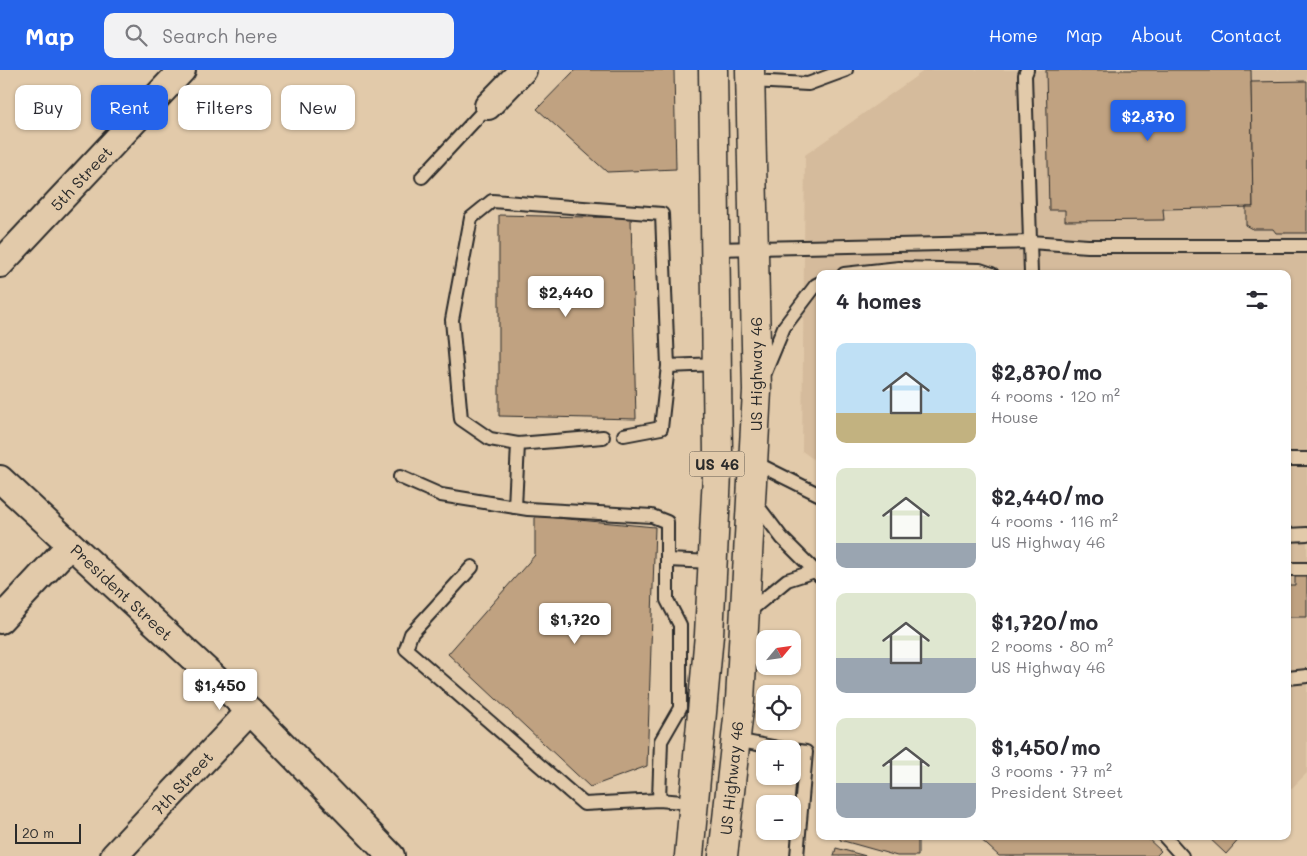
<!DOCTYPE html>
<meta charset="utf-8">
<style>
:root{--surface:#fff;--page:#f2f2f3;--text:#2b2b33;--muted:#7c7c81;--accent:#2563eb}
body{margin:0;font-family:Mali,sans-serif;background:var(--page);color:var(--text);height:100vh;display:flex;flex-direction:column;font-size:19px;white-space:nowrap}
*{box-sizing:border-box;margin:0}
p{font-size:16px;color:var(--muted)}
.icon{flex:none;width:28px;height:28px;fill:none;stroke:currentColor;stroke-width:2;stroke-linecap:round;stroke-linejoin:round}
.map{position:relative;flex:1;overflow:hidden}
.details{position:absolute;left:816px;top:200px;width:475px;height:570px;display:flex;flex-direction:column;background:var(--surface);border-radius:10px;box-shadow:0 1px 4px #0004}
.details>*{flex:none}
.guide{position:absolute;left:15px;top:15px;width:475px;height:45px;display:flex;gap:10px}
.needle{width:32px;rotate:61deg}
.controls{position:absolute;left:756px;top:560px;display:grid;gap:10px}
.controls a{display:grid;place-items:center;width:45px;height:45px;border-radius:10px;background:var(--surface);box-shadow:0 1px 4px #0004;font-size:25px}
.scale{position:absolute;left:15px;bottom:12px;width:66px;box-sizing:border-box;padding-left:5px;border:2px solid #2b2b2b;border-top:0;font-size:14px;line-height:18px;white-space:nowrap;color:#2b2b2b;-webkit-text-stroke:4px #e2caaa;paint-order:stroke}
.price{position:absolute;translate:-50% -42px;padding:0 11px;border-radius:5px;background:#fff;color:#222;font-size:16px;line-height:32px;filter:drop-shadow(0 1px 2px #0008)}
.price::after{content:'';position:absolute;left:50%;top:30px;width:15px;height:11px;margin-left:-8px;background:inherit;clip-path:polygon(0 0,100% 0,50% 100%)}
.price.selected{background:var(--accent);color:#fff}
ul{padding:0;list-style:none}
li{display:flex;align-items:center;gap:15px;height:125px;padding:0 20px}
li span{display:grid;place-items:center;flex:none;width:140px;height:100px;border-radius:10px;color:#555}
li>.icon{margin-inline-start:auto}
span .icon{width:60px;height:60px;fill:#fffc;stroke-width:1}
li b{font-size:21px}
h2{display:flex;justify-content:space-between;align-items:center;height:60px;padding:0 20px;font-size:21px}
.chip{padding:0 18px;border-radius:10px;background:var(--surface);box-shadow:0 1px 4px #0004;font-size:18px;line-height:45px}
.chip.selected{background:var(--accent);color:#fff}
header{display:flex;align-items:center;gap:30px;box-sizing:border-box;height:70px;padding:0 25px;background:var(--accent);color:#fff}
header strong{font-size:24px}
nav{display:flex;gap:28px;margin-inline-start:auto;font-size:18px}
.search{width:350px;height:45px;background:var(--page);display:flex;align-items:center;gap:12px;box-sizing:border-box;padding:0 18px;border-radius:10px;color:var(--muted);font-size:19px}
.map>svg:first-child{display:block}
.built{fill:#d5bb9c}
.building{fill:#c0a281;stroke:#2b2b2b}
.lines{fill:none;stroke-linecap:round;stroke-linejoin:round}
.service-casing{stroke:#2b2b2b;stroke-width:16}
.minor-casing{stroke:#2b2b2b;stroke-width:30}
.trunk-casing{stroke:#2b2b2b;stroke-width:31}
.service{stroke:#e2caaa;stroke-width:12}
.minor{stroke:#e2caaa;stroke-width:26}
.trunk{stroke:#e2caaa;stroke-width:28}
.labels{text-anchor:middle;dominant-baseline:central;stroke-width:5;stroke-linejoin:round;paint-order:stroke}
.shield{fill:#e2caaa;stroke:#625b51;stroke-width:1}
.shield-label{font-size:15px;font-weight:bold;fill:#2b2b2b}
.street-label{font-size:16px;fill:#2b2b2b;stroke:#e2caaa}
</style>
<header>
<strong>Map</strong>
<div class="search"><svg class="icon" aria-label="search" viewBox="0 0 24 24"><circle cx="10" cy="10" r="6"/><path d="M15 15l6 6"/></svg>Search here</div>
<nav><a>Home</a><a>Map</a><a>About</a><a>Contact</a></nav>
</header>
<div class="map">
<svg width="1307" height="786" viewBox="0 0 1307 786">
<rect width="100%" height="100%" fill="#e2caaa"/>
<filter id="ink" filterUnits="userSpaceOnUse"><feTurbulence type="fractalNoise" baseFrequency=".02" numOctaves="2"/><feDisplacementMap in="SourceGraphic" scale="10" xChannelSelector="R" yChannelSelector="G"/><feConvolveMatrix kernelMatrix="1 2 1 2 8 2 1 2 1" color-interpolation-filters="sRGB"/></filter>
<g filter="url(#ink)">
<polygon class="built" points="925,0 1307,0 1307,703 1291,719 1288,716 1288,204 820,204 820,394 802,381 805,85"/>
<g class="building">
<polygon points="575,0 674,0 676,99 607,102 537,39"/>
<polygon points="1046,0 1251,0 1253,137 1163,139 1164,150 1065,151 1065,140 1049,140"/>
<polygon points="1307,11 1307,163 1276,163 1273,159 1253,159 1246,155 1246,137 1253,137 1251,12"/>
<polygon points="499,145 631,148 636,349 499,346"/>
<polygon points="535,446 655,457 647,696 590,717 448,584 535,485"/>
<polygon points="1295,507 1307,507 1307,547 1288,547 1288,515 1295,515"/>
<polygon points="840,766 918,766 918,786 897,786 840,770"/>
<polygon points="977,766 1145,766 1161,781 1156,786 999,786"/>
<polygon points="1207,766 1242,766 1226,784"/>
<polygon points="836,778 866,786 834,786"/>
</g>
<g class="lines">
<defs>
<g id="service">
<polyline points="1027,0 1025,5 1031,204"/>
<polyline points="750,11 808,14 846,0"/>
<polyline points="422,107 488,36"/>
<polyline points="715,179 1030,172 1088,176 1307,176"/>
<polyline points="844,204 899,198 980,200 992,204"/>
<polyline points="764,305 784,257 816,215 820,213"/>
<polyline points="624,365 661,358 668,296"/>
<polyline points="518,374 603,367"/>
<polyline points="1288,389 1307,389"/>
<polyline points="754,392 820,425"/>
<polyline points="400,407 441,425 528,439 652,446 667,452 667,530 680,555 680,638 661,671 659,730"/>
<polyline points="754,431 782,468 820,506"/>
<polyline points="515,437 518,374 490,369 461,349 452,250 471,148 492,131 662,144 668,296 717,294"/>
<polyline points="1288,465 1307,464"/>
<polyline points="667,490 713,492"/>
<polyline points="472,497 411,564 406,579 584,734 659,730 694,733"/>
<polyline points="1288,499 1307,499"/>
<polyline points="746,544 787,510 815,501"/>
<polyline points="1288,608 1307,606"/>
<polyline points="735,670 784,679"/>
<polyline points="792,680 806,682 797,786"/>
<polyline points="1164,766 1182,786"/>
</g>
<g id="minor">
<polyline points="488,36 523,0"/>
<polyline points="0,194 182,0"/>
<polyline points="0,409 250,641 391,786"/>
<polyline points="0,550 70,475"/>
<polyline points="114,786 250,641"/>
</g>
<g id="trunk">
<polyline points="689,786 709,565 718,384 713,0"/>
<polyline points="723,786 740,630 757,321 750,0"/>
</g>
</defs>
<use href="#service" class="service-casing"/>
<use href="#minor" class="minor-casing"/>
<use href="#trunk" class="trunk-casing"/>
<use href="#service" class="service"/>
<use href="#minor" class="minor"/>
<use href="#trunk" class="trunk"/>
</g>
</g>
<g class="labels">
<rect class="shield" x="689.5" y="381.5" width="55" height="25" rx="4"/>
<g class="shield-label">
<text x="717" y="394">US 46</text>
</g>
<g class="street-label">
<text transform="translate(81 108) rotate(-47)">5th Street</text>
<text transform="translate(755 304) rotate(-90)">US Highway 46</text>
<text transform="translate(122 522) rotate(43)">President Street</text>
<text transform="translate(731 708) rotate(-84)">US Highway 46</text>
<text transform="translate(182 713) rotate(-47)">7th Street</text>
</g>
</g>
</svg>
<div class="controls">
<a><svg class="needle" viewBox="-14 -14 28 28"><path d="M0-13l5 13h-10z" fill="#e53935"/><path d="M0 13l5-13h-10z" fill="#7c7c81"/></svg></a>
<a><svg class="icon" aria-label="locate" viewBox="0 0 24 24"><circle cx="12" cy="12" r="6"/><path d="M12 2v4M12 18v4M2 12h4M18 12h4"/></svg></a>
<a>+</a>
<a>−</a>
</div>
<div class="scale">20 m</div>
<b class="price selected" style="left:1148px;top:72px">$2,870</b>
<b class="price" style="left:566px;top:248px">$2,440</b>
<b class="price" style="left:575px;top:575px">$1,720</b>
<b class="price" style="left:220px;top:641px">$1,450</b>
<div class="guide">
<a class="chip">Buy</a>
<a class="chip selected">Rent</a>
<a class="chip">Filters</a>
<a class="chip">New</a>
</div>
<section class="details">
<h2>4 homes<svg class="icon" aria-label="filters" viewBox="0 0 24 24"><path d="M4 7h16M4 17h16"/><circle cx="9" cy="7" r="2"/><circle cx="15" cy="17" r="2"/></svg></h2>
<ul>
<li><span style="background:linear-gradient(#bfe0f5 70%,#c2b280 0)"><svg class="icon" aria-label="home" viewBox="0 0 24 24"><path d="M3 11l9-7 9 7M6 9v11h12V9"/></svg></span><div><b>$2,870/mo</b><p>4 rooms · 120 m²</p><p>House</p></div></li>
<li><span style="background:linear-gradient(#dfe7d0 75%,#9aa5b1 0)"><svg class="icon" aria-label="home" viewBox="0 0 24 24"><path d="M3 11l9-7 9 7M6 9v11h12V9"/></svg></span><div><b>$2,440/mo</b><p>4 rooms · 116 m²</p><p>US Highway 46</p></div></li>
<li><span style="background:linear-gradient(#dfe7d0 65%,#9aa5b1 0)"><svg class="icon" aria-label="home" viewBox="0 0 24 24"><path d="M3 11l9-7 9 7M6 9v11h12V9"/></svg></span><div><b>$1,720/mo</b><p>2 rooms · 80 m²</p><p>US Highway 46</p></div></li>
<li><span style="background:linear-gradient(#dfe7d0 65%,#9aa5b1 0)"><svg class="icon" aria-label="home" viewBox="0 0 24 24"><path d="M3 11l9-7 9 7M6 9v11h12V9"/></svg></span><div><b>$1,450/mo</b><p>3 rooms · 77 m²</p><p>President Street</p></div></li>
</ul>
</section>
</div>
